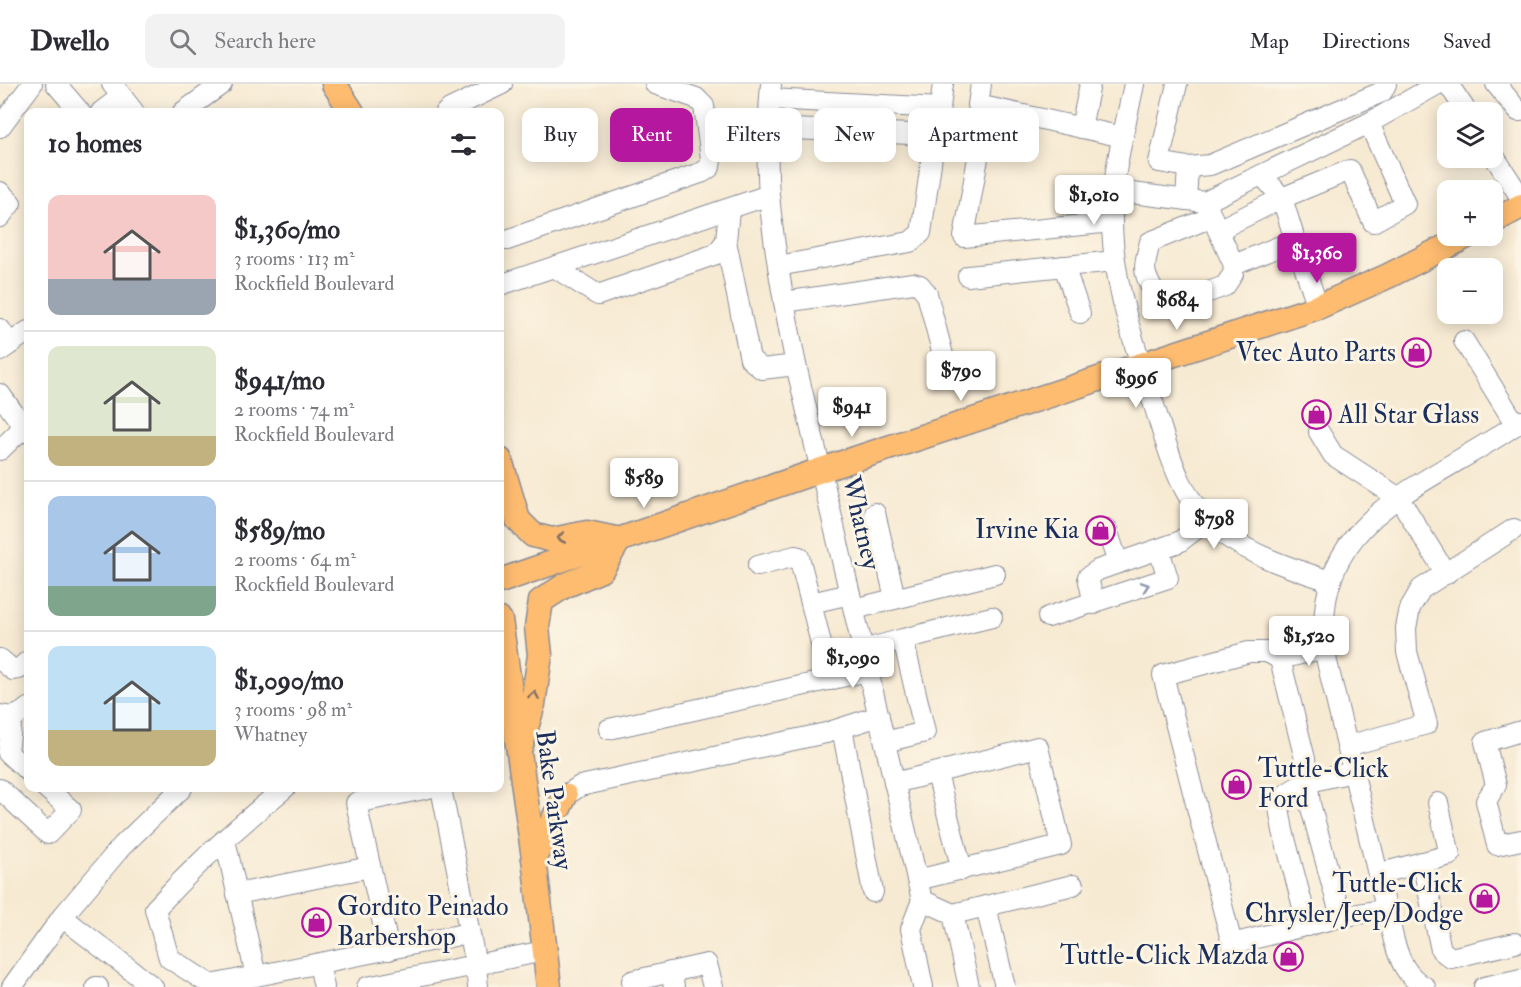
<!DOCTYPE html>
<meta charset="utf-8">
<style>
:root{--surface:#fff;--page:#f2f2f3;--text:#2b2b33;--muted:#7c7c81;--line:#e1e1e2;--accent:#b5179e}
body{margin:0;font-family:"IM FELL Double Pica",serif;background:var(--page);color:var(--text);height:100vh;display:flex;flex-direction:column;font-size:22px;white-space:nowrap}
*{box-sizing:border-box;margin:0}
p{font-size:20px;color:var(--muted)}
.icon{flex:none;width:33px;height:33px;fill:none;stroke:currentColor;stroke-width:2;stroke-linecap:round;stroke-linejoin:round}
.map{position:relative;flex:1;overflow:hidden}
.sheet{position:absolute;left:24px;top:24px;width:480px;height:684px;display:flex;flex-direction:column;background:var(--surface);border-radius:12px;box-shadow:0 3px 15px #0003}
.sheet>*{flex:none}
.top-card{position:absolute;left:522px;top:24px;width:570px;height:54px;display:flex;gap:12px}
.tools{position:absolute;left:1437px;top:18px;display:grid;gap:12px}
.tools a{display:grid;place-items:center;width:66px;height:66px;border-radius:12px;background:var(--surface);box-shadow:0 3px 15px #0003;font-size:30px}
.price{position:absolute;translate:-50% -51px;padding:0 14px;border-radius:6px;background:#fff;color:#222;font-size:20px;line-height:39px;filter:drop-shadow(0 2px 3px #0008)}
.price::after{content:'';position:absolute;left:50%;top:36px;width:18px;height:14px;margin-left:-9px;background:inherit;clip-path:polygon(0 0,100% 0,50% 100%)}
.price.current{background:var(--accent);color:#fff}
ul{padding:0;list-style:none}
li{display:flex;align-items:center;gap:18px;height:150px;padding:0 24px}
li+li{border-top:2px solid var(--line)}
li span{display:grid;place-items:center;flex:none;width:168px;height:120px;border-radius:12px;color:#555}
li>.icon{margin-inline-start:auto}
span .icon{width:72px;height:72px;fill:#fffc;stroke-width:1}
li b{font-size:26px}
h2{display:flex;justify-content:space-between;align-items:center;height:72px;padding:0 24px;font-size:26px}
.tag{padding:0 21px;border-radius:12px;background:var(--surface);box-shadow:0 3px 15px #0003;font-size:21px;line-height:54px}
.tag.current{background:var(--accent);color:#fff}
header{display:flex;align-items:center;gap:36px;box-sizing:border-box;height:84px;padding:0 30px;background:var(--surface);border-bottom:2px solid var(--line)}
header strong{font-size:28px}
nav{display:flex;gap:33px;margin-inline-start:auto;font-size:21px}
.search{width:420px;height:54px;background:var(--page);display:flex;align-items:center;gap:15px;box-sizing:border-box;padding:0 21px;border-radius:12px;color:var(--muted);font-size:22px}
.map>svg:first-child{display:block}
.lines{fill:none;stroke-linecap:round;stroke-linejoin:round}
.minor-casing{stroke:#898c98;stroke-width:22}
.major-casing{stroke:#898c98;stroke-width:27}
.minor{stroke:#fff;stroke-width:20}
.major{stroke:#febc70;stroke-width:24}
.oneway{stroke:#816e66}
.oneway2{stroke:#8d97ae}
.labels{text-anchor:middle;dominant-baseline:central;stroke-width:6;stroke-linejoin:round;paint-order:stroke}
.poi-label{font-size:26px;fill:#1b2f5e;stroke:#fcf5e5;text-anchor:end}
.street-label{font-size:26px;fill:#1b2f5e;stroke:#fcf5e5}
</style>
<header>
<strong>Dwello</strong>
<div class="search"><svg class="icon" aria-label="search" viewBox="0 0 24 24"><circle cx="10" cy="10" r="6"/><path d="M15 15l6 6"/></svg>Search here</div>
<nav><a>Map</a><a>Directions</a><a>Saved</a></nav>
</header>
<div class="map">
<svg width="1521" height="903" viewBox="0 0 1521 903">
<rect width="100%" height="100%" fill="#fcf5e5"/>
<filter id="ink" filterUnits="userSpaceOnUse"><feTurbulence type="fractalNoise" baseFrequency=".0167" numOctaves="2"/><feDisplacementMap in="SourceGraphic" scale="12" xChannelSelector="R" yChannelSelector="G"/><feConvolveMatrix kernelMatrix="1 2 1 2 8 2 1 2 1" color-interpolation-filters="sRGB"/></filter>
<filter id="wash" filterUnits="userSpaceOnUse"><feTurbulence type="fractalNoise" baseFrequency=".008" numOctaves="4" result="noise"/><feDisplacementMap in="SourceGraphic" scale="24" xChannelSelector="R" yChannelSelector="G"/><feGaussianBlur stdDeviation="1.35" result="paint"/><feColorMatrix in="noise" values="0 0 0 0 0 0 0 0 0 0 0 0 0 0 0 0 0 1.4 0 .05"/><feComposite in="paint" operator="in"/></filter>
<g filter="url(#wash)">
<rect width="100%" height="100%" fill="#f7ead3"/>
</g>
<g filter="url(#ink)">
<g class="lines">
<defs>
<g id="minor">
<polyline points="56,0 80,28"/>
<polyline points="112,0 134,28"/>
<path d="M771 0C768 37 766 73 769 110 774 167 785 225 796 281L922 816"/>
<polyline points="981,0 978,21 1123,53"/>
<path d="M1134 0C1125 45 1111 92 1112 139 1113 199 1134 259 1152 315 1167 360 1178 416 1219 447 1250 471 1293 485 1330 497"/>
<polyline points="1177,0 1159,78 1188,83 1186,116"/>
<polyline points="1448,0 1467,28"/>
<polyline points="1496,0 1518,27 1521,27"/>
<polyline points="770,15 940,24 943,0"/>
<polyline points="101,28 122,12"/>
<polyline points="183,28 222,0"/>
<polyline points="446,28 450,25 502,0"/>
<polyline points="0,43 32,0"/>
<polyline points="768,44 935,51 921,149 910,158 778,182"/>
<polyline points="1081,44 1090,0"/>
<polyline points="1492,69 1521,114"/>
<polyline points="978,74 964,153 1112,138"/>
<polyline points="1188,83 1210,81 1382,8 1386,0"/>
<polyline points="1115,107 1205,118 1234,181 1295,156 1282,114 1350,86 1373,138 1405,120 1369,39 1438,0"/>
<polyline points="0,108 11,119 0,133"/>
<polyline points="1205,118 1369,39"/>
<polyline points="729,125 726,157 750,275 762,285 796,281"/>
<path d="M1212 133 1150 158C1143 186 1142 188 1157 213L1178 219 1225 202 1233 190 1234 181"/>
<polyline points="1218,146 1282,114 1262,91"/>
<polyline points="500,156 507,156 703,88 710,83 711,75 704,22 696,14 655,0"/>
<polyline points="1295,156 1318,223"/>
<polyline points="1064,182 1080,229"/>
<polyline points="554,183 598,211 716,170 726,157"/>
<polyline points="968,192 1115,177"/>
<polyline points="500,201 769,111"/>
<polyline points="784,218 913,199 920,201 927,210 948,290"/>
<polyline points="0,245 10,260"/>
<polyline points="1464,257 1516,341"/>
<polyline points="0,267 28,247"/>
<polyline points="0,310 28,349"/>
<polyline points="1319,348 1333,371 1399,414 1446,490"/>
<polyline points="0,366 24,343"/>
<polyline points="875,429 895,514"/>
<polyline points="1107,446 1118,479"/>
<polyline points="758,482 795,472 799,473 811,519"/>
<polyline points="1094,520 1088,493 1098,486 1179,458 1208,436"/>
<polyline points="854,525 995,490"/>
<polyline points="1048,533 1168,494 1159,466"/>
<polyline points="903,555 992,533"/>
<polyline points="1325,564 1280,575 1305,675 1310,720 1341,833 1386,825"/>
<polyline points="863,566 903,555 925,648 885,658"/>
<polyline points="0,575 13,586 19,585 28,577"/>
<polyline points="1280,575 1267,568 1249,568 1163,591 1232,860 1341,833"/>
<polyline points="830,596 811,519 850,510"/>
<path d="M0 631C12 634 19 632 28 624"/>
<polyline points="12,633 8,669 28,687"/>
<polyline points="842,644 873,808"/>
<polyline points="609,645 868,587"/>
<polyline points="1521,647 1485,658 1496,701 1486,717 1497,761 1521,756"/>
<polyline points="1347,662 1427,640 1407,568 1406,544 1410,524 1421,505 1514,445"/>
<polyline points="937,690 962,786"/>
<polyline points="894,699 1038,663 1061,761 917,796"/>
<path d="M285 704C239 741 195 781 155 825L169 874 211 901 469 849"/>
<polyline points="441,704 476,881 478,903"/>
<polyline points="0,705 48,750 71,726 46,704"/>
<polyline points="565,712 580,702 826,649 879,632"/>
<polyline points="225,756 256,892"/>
<polyline points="1422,778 1441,866 1451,874 1515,859"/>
<polyline points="1378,790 1450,771 1438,719"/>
<polyline points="237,810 370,783"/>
<polyline points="922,816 953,830 1073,801"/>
<polyline points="922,816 911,845 923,903"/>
<polyline points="986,822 1005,903"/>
<polyline points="953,830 969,903"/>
<polyline points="62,833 153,903"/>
<path d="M1308 842 1283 747 1278 718C1295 697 1329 694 1353 688"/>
<polyline points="389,866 356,719 429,704"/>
<polyline points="319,880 324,903"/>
<polyline points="671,888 707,880 713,903"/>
<polyline points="12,903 62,833 122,762 182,704"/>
<polyline points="96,903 98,903"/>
<polyline points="367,903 544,867"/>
<polyline points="633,903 632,897 671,888 674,903"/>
<path d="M1425 903C1406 892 1400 877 1394 857L1327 578C1303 432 1426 405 1521 337"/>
<polyline points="1484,903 1521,895"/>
</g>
<g id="major">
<polyline points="334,0 352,28"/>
<polyline points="1492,138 1521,122"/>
<polyline points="500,376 518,436 533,451 552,456 587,449 616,455"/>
<polyline points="500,497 821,386 1318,223 1388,192 1467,152"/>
<polyline points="500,536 534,774 549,903"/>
<polyline points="521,661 533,620 540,571 537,543 541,517 564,502 601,486 619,456"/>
<polyline points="534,774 565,712"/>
</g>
</defs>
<use href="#minor" class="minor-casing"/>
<use href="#major" class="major-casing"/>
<use href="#minor" class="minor"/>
<use href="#major" class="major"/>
</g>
<defs><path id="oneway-chevron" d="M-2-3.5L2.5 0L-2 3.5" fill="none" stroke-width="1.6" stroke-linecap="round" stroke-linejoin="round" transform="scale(1.5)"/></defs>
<g class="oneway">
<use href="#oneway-chevron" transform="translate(561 454) rotate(170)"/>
<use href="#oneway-chevron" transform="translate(534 611) rotate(-81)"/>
</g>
<use class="oneway2" href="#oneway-chevron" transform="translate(1145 502) rotate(-19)"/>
</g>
<defs>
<symbol id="shop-ring" viewBox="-11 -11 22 22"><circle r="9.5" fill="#fcf5e5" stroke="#b5179e" stroke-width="1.5"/><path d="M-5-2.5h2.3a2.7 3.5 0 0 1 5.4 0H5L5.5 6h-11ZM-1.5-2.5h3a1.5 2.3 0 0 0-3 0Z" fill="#b5179e"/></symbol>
</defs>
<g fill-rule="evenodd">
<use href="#shop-ring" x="1400" y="252" width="33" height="33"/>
<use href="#shop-ring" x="1300" y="314" width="33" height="33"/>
<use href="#shop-ring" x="1084" y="430" width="33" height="33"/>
<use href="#shop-ring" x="1220" y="684" width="33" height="33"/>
<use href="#shop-ring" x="1468" y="798" width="33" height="33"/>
<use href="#shop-ring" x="300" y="822" width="33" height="33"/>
<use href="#shop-ring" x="1272" y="856" width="33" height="33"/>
</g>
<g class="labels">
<g class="poi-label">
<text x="1396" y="269">Vtec Auto Parts</text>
<text x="1338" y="331" text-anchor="start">All Star Glass</text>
<text x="1079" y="446">Irvine Kia</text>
<text x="1258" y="685" text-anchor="start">Tuttle-Click<tspan x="1258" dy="30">Ford</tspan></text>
<text x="1463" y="800">Tuttle-Click<tspan x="1463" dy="30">Chrysler/Jeep/Dodge</tspan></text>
<text x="337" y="823" text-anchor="start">Gordito Peinado<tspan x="337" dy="30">Barbershop</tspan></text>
<text x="1268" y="872">Tuttle-Click Mazda</text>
</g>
<g class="street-label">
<text transform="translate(861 439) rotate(77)">Whatney</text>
<text transform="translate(554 716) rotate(82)">Bake Parkway</text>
</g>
</g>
</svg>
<div class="tools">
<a><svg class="icon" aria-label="layers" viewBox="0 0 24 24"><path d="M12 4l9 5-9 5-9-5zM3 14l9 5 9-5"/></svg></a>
<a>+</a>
<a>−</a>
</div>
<b class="price" style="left:1094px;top:142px">$1,010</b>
<b class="price current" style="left:1317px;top:200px">$1,360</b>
<b class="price" style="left:1177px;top:247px">$684</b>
<b class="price" style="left:961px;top:318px">$790</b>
<b class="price" style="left:1136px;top:325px">$996</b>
<b class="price" style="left:852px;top:354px">$941</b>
<b class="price" style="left:644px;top:425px">$589</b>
<b class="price" style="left:1214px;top:466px">$798</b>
<b class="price" style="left:1309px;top:583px">$1,520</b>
<b class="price" style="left:853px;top:605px">$1,090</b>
<div class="top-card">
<a class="tag">Buy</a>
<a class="tag current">Rent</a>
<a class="tag">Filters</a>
<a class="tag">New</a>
<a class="tag">Apartment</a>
</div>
<section class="sheet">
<h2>10 homes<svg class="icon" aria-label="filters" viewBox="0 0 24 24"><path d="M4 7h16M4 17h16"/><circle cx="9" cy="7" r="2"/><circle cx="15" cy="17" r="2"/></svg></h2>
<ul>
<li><span style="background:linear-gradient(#f6c9c9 70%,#9aa5b1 0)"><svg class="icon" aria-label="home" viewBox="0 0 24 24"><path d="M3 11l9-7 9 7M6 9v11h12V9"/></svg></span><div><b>$1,360/mo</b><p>3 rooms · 113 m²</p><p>Rockfield Boulevard</p></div></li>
<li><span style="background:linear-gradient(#dfe7d0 75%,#c2b280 0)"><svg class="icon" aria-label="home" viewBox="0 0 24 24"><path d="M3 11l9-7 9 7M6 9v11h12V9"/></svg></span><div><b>$941/mo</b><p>2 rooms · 74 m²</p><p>Rockfield Boulevard</p></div></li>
<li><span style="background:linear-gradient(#a9c7e8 75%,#7fa58c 0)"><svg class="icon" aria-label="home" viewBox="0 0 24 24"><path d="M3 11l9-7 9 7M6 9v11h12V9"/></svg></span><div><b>$589/mo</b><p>2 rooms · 64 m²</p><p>Rockfield Boulevard</p></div></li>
<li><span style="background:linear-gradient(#bfe0f5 70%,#c2b280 0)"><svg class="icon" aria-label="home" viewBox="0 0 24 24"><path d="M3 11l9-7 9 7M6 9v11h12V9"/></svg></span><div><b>$1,090/mo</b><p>3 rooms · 98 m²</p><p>Whatney</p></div></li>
</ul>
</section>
</div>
